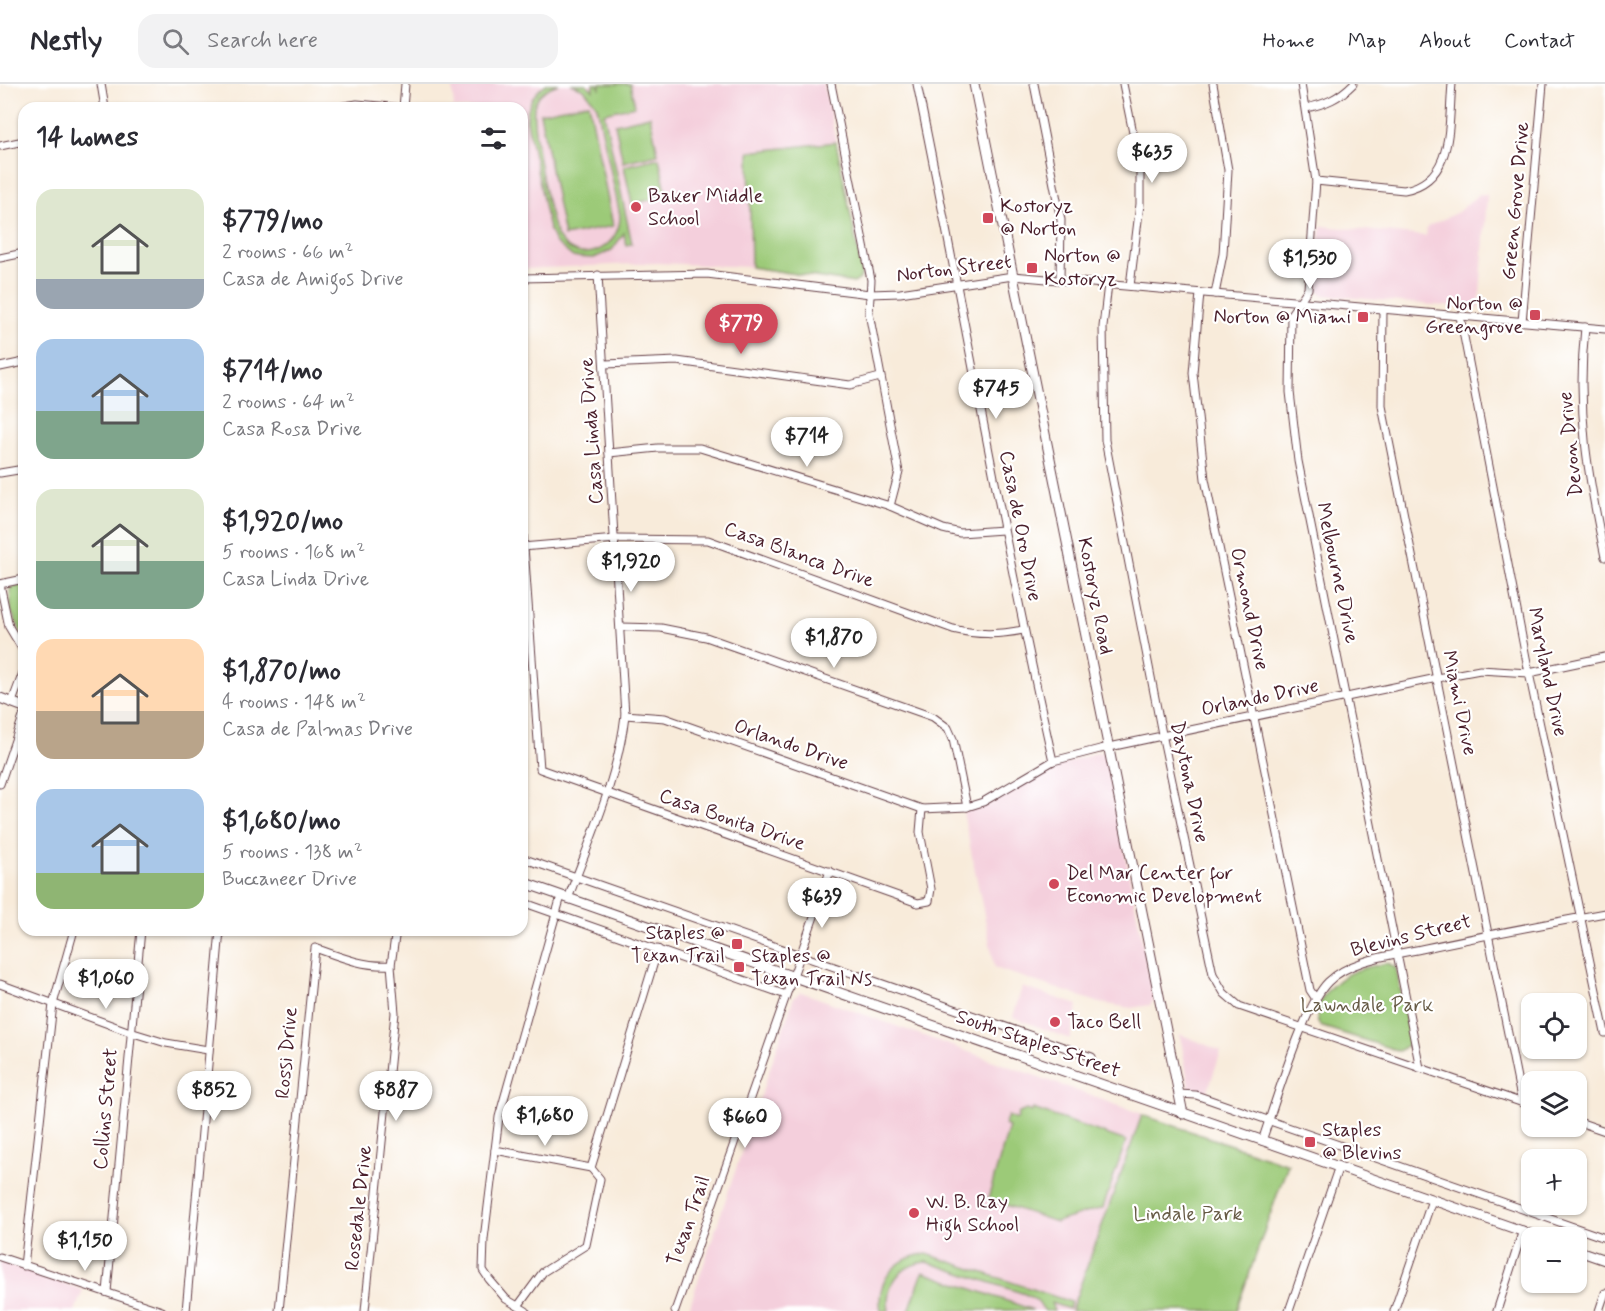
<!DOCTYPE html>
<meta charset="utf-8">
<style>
:root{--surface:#fff;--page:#f2f2f3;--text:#2b2b33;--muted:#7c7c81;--line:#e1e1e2;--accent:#d1495b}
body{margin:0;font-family:Mynerve,sans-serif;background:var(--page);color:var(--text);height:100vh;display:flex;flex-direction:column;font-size:22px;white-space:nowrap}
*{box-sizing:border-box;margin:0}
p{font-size:20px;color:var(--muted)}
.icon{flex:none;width:33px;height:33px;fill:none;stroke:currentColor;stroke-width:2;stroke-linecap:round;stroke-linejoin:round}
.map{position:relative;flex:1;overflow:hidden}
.panel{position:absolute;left:18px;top:18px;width:510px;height:834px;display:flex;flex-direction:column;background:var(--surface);border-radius:18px;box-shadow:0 2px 4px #0004}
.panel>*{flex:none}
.tools{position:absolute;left:1521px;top:909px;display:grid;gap:12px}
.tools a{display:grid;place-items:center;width:66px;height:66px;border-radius:12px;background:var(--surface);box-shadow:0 2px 4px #0004;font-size:30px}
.price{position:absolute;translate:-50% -51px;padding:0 14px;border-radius:21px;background:#fff;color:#222;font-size:20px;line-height:39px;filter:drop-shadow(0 2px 3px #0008)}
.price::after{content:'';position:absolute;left:50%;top:36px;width:18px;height:14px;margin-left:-9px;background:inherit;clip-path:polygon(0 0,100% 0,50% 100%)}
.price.selected{background:var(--accent);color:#fff}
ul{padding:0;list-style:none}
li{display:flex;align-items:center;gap:18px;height:150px;padding:0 18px}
li span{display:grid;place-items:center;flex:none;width:168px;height:120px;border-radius:18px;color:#555}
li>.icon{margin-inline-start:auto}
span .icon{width:72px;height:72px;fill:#fffc;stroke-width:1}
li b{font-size:26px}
h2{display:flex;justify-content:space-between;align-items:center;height:72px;padding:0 18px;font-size:26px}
header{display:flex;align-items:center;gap:36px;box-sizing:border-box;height:84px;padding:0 30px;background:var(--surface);border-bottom:2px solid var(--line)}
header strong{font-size:28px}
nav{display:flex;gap:33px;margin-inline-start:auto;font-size:21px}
.search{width:420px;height:54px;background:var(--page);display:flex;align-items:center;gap:15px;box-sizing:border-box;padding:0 21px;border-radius:18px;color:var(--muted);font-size:22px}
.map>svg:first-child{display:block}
.built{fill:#f4cfdc}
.green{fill:#9cca78;stroke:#737452;stroke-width:1.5}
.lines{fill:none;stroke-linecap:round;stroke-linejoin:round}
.minor-casing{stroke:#643e45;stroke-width:9}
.major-casing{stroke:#643e45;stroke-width:11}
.minor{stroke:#fff;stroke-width:7}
.major{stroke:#fff;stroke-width:9}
.poi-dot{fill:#d1495b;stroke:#fff;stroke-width:2}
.labels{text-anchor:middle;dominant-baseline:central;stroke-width:4.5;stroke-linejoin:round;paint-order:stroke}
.poi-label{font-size:20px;fill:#4a1f2b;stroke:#fff;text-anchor:start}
.street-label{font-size:20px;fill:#4a1f2b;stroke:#fff}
.park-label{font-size:20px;fill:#675b46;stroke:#fff}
</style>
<header>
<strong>Nestly</strong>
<div class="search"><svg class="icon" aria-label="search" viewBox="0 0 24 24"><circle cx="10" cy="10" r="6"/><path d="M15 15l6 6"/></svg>Search here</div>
<nav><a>Home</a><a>Map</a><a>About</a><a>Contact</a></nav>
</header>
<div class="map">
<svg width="1605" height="1227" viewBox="0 0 1605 1227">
<rect width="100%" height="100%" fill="#fff"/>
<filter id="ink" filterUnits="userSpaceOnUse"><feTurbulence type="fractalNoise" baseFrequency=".0167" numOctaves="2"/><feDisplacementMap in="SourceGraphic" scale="12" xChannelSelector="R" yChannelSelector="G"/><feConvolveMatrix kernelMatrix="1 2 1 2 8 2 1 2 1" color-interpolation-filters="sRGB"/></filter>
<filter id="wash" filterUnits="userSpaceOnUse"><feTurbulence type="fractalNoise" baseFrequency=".008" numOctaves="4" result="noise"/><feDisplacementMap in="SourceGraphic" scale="24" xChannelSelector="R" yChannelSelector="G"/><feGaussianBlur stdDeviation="1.35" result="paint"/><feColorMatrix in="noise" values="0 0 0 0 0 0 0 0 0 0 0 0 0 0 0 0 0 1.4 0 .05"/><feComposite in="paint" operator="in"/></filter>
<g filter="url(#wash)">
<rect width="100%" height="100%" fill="#f8ebda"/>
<g class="built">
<polygon points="452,0 824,0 836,58 749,69 751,183 657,179 522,185 522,24 454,24"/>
<polygon points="1479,110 1487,111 1479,225 1323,211 1318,207 1316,201 1321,142 1426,152 1427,143 1458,128"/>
<polygon points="1099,668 1105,670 1154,916 1150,921 1131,924 1100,919 995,884 963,728 996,716 1051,684"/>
<polygon points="1022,903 1078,921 1070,955 1013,933"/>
<polygon points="801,908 1142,1030 1071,1227 688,1227 794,913"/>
<polygon points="1180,950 1221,967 1207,1009 1189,1003"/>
<polygon points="0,1177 83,1206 75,1227 0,1227"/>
</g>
<g class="green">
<path d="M546 0H559C549 3 539 8 535 19 529 33 549 139 558 153 578 185 621 165 620 131L597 22 584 5 571 0H586L593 6V0H598L600 5 599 0H630L635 22 604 29 632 160 626 161 624 149 612 166 594 174 573 173 555 158 549 145 527 37C527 21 532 10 546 0Z"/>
<polygon points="589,19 613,142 564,152 540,29"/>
<polygon points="650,32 658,70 623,78 615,40"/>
<polygon points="836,58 862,187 860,195 854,199 751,183 749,68"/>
<polygon points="659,74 667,112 632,120 624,82"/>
<polygon points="24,498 24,554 11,527 10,504"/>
<path d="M1388 879 1396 884 1410 954 1407 961 1399 967 1320 942C1308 921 1335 894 1355 887 1365 883 1377 881 1388 879Z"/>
<polygon points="1033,1025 1126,1057 1103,1124 1056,1138 988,1115 1009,1043 1004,1041 1008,1032 1017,1036 1019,1029 1026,1026 1032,1028"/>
<polygon points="1142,1031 1288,1080 1236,1227 1071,1227"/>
<path d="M927 1170 1071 1218 1069 1225 1051 1219 1054 1227H1045L1036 1216 1025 1210 927 1178C901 1180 884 1201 889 1227H881C875 1196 897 1172 927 1170Z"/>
<polygon points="923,1188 1033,1226 909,1227"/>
</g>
</g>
<g filter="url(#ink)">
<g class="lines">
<defs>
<g id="minor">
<polyline points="101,0 105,24"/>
<polyline points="831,0 871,196 869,229 899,388 890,422"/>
<path d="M917 0C964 226 1002 453 1053 677"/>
<polyline points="1034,0 1061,136 1060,196"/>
<polyline points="1123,0 1140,83 1140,120 1130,202"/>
<polyline points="1213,0 1228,86 1223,170 1215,210"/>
<polyline points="1301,0 1316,97 1308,205 1291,230 1290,308 1298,377 1420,984"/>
<polyline points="332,24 357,20 403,24"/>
<polyline points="403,24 405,0"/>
<path d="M1306 24C1326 20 1339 14 1353 0"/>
<polyline points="0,62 24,57"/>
<path d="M1316 97 1404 106C1455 97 1448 40 1452 0"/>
<polyline points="0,174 24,169"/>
<polyline points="522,194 707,190 870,210 900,209 1013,192 1605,245"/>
<polyline points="1108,200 1103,243 1105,356 1162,650 1213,890 1224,909 1239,922 1532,1022"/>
<polyline points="1200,209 1193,289 1205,395 1310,906 1316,915"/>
<polyline points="1383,225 1382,322 1522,1019"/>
<polyline points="1460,232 1529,589 1605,949"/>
<polyline points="1522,238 1543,0"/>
<path d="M1585 243C1576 327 1588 392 1605 473"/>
<polyline points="605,280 677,277 850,301 880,293"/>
<polyline points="0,283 24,278"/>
<polyline points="609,369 658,364 700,364 890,422 943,445 960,449 1003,446"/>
<polyline points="0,389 24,385"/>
<polyline points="522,435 540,685 918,819 929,817 931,805 920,748 922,725"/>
<path d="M522 463 616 455 708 456 953 545C978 551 998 551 1023 546"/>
<polyline points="0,500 9,543 24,568"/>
<polyline points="0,500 24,495"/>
<polyline points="621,543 661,544 706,553 933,633 948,644 953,655 967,723"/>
<polyline points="12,618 24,586"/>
<polyline points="625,631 665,634 922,725 967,723 983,718 1053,677 1100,665 1437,594 1480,586 1529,589 1605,573"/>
<polyline points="0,700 24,630"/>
<polyline points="522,774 1092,973"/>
<path d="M568 815C590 755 618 694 625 631L598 191"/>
<polyline points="522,818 786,911"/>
<polyline points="0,900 130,948 166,959 208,966"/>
<polyline points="1179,1010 1196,1011 1605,1154"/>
<polyline points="1576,1037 1605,1047"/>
<path d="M1262 1057C1275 1020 1303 923 1328 898 1352 874 1395 871 1426 864 1486 851 1545 840 1605 829"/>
<polyline points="495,1066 591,1084"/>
<polyline points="0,1173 162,1227"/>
<polyline points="24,1182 53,920 74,846"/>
<polyline points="107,1208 141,846"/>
<polyline points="518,1222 543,1188 586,1161 600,1095 591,1084 658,865"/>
<polyline points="186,1227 220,846"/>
<path d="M279 1227 315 864C340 873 364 883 391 881"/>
<polyline points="365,1227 395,929 391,881 396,846"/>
<polyline points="526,1227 506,1215 489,1195 483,1186 484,1155 499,1033 561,812"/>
<polyline points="675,1227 830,787"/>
<polyline points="1289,1227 1339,1082"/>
<polyline points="1394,1227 1432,1116"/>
<polyline points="1497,1227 1523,1146"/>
<polyline points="1599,1227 1605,1209"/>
</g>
<g id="major">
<polyline points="974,0 1183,1030"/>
<polyline points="0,614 24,623"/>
<polyline points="522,798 1542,1154"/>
<polyline points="1576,1166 1605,1176"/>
</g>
</defs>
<use href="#minor" class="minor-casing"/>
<use href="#major" class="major-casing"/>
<use href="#minor" class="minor"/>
<use href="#major" class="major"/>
</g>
</g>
<g class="poi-dot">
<circle cx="636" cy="123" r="6"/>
<rect x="982" y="128" width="12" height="12" rx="3"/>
<rect x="1026" y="178" width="12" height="12" rx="3"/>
<rect x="1529" y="225" width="12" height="12" rx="3"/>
<rect x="1357" y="227" width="12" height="12" rx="3"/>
<circle cx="1054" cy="800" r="6"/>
<rect x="731" y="854" width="12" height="12" rx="3"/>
<rect x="733" y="877" width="12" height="12" rx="3"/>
<circle cx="1055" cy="938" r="6"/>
<rect x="1304" y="1052" width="12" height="12" rx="3"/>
<circle cx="914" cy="1129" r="6"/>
</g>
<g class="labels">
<g class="poi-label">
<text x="648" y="112">Baker Middle<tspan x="648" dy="23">School</tspan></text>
<text x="1000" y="122">Kostoryz<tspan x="1000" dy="23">@ Norton</tspan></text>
<text x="1044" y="172">Norton @<tspan x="1044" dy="23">Kostoryz</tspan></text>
<text x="1523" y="220" text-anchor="end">Norton @<tspan x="1523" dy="23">Greengrove</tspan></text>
<text x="1351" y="233" text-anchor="end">Norton @ Miami</text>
<text x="1066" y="789">Del Mar Center for<tspan x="1066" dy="23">Economic Development</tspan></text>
<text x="725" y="849" text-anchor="end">Staples @<tspan x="725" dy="23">Texan Trail</tspan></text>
<text x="751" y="872">Staples @<tspan x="751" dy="23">Texan Trail Ns</tspan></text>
<text x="1067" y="938">Taco Bell</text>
<text x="1322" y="1046">Staples<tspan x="1322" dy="23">@ Blevins</tspan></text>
<text x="926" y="1118">W. B. Ray<tspan x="926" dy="23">High School</tspan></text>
</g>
<g class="street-label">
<text transform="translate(1516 117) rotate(-85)">Green Grove Drive</text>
<text transform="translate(954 185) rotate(-7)">Norton Street</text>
<text transform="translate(592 347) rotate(-94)">Casa Linda Drive</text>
<text transform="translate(1571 360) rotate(-96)">Devon Drive</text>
<text transform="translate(1020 442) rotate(79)">Casa de Oro Drive</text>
<text transform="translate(799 471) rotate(20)">Casa Blanca Drive</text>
<text transform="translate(1337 489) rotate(78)">Melbourne Drive</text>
<text transform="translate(1095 512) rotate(79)">Kostoryz Road</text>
<text transform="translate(1249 525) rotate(78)">Ormond Drive</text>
<text transform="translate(1547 588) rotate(78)">Maryland Drive</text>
<text transform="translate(1260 614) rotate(-12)">Orlando Drive</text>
<text transform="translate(1459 619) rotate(78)">Miami Drive</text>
<text transform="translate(791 661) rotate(19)">Orlando Drive</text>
<text transform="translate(1189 698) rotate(78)">Daytona Drive</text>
<text transform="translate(732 736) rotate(19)">Casa Bonita Drive</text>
<text transform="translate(1411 852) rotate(-14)">Blevins Street</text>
<text transform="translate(1038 960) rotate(19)">South Staples Street</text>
<text transform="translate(287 969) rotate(-85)">Rossi Drive</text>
<text transform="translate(106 1025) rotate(-85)">Collins Street</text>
<text transform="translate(359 1124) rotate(-84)">Rosedale Drive</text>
<text transform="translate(689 1137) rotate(-71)">Texan Trail</text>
</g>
<g class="park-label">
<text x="1367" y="921">Lawndale Park</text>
<text x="1188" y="1130">Lindale Park</text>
</g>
</g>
</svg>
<div class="tools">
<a><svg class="icon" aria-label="locate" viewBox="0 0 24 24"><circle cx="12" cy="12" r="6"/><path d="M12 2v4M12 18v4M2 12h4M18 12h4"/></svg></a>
<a><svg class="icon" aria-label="layers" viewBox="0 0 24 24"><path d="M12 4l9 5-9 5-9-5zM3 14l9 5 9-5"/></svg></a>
<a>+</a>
<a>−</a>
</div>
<b class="price" style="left:1152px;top:100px">$635</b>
<b class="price" style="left:1310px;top:206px">$1,530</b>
<b class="price selected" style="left:741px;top:271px">$779</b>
<b class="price" style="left:996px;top:336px">$745</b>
<b class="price" style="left:807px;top:384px">$714</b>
<b class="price" style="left:631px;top:509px">$1,920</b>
<b class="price" style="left:834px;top:585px">$1,870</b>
<b class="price" style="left:822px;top:845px">$639</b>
<b class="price" style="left:106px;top:926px">$1,060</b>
<b class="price" style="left:214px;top:1038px">$852</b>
<b class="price" style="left:396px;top:1038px">$887</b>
<b class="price" style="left:545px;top:1063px">$1,680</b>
<b class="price" style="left:745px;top:1065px">$660</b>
<b class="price" style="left:85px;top:1188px">$1,150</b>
<section class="panel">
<h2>14 homes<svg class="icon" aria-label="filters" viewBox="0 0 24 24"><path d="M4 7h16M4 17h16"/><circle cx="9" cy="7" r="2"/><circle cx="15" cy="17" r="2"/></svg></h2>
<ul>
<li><span style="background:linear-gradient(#dfe7d0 75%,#9aa5b1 0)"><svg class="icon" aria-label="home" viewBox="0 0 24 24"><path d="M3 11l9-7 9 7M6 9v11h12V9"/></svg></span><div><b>$779/mo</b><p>2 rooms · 66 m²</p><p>Casa de Amigos Drive</p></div></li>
<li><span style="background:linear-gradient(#a9c7e8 60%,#7fa58c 0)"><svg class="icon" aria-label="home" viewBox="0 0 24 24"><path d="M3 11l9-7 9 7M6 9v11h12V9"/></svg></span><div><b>$714/mo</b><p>2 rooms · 64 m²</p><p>Casa Rosa Drive</p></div></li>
<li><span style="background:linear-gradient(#dfe7d0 60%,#7fa58c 0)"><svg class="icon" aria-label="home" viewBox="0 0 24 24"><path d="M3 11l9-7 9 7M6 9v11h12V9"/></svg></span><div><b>$1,920/mo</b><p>5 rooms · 168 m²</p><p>Casa Linda Drive</p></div></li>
<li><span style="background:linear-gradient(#ffd9b3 60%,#b9a48a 0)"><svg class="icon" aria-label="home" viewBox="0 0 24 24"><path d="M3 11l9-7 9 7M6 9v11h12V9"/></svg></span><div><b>$1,870/mo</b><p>4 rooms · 148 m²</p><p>Casa de Palmas Drive</p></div></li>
<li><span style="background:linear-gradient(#a9c7e8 70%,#8fb573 0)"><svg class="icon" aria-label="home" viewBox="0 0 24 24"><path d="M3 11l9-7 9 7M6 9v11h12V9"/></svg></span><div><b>$1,680/mo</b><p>5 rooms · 138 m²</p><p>Buccaneer Drive</p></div></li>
</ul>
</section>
</div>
